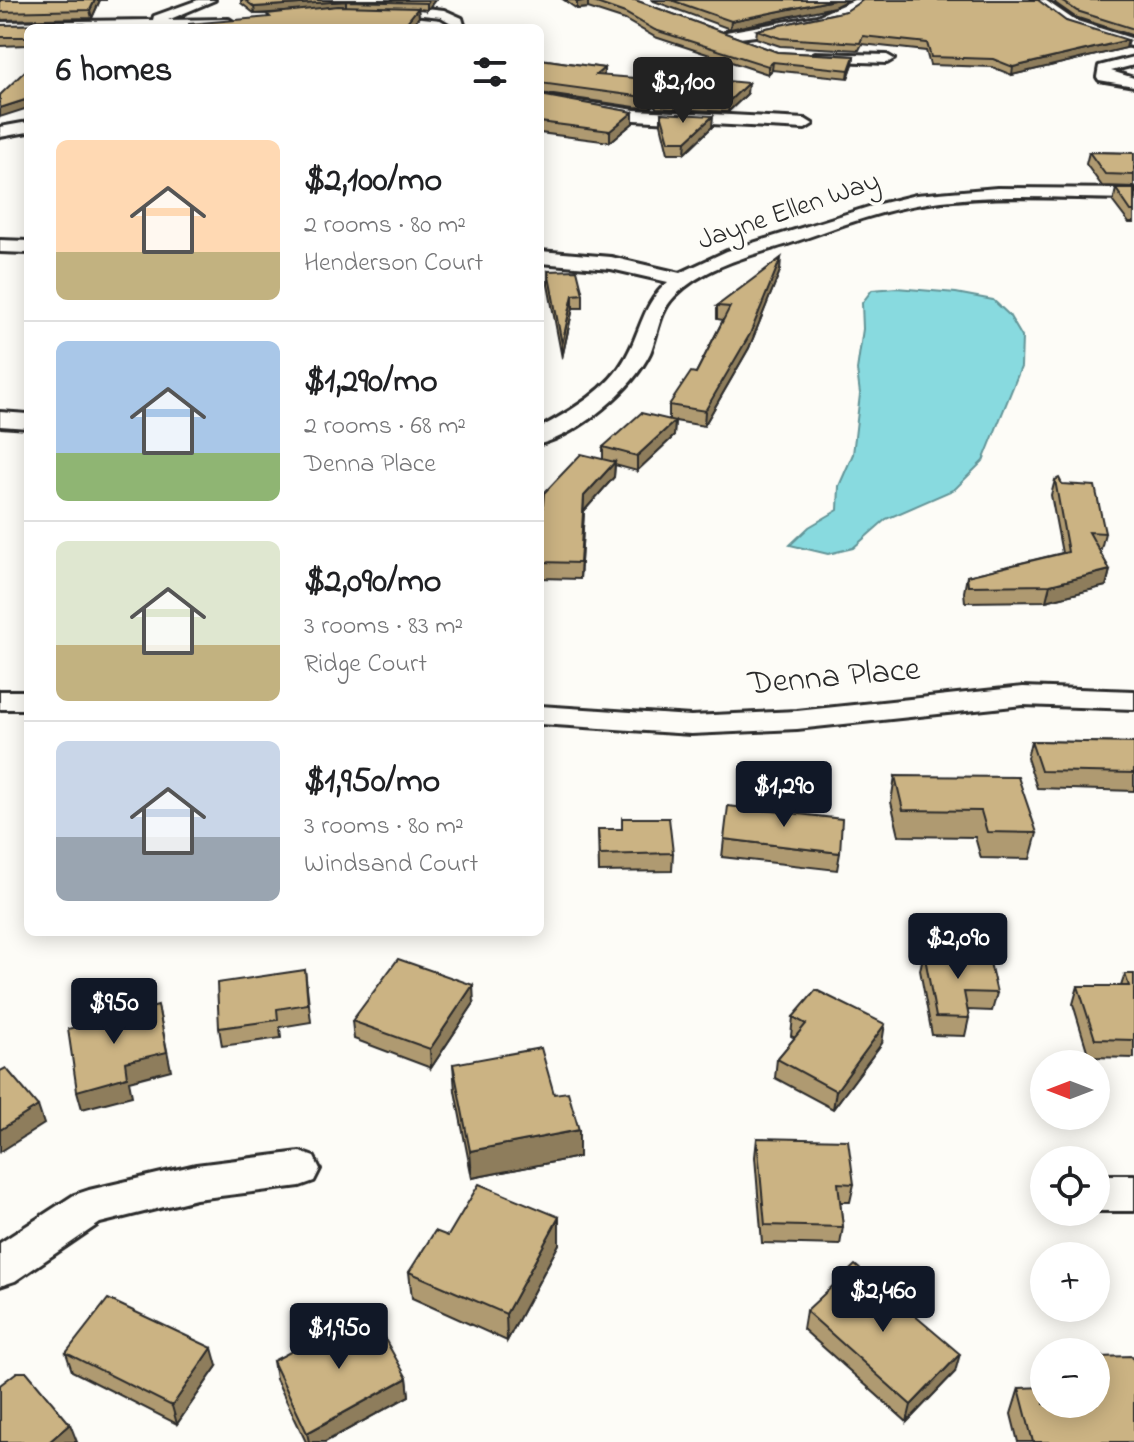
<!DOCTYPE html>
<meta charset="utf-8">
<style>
:root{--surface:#fff;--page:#f6f6f6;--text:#202124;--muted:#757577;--line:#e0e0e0;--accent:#111827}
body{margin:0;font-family:"Indie Flower",sans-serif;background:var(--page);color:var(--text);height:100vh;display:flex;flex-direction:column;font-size:30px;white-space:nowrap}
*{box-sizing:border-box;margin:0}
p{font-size:26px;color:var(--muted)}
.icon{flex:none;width:44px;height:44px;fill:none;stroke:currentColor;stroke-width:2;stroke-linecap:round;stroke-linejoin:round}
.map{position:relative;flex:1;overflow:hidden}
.drawer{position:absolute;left:24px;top:24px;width:520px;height:912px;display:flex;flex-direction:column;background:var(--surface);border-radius:12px;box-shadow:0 4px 20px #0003}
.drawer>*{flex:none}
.needle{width:52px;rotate:270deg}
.fabs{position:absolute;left:1030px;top:1050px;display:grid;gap:16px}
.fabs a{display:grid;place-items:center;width:80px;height:80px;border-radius:50%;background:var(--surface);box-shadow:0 4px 20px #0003;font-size:40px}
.price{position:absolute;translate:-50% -68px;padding:0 18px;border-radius:8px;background:var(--accent);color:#fff;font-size:26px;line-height:52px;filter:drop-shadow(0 2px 4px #0008)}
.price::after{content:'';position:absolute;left:50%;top:48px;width:24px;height:18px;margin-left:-12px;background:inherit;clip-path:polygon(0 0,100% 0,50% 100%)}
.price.selected{background:#222;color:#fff}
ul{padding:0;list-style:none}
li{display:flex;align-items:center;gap:24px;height:200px;padding:0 32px}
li+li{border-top:2px solid var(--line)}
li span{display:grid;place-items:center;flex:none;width:224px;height:160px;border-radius:12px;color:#555}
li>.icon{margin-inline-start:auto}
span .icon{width:96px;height:96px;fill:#fffc;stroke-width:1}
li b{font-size:34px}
h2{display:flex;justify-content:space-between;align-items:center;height:96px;padding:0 32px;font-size:34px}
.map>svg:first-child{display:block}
.water{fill:#88dadf;stroke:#639497;stroke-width:2}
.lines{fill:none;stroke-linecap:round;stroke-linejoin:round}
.minor-casing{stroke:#2b2b2b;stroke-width:6}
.minor{fill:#fdfcf7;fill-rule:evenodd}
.wall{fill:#af9a71;stroke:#2b2b2b;stroke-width:2}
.shaded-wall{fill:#8e7d5c;stroke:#2b2b2b;stroke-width:2}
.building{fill:#cbb383;stroke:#2b2b2b;stroke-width:2}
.labels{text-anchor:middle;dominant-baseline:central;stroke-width:7;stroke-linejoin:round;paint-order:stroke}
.far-street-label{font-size:28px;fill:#2b2b2b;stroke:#fdfcf7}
.street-label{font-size:34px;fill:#2b2b2b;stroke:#fdfcf7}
</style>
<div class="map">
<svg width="1134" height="1442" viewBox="0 0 1134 1442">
<rect width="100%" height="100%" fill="#fdfcf7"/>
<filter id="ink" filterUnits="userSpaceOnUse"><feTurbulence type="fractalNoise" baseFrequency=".0125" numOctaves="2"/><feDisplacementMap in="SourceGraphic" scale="16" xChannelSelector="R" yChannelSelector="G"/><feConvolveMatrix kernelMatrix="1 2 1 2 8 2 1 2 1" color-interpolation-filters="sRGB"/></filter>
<g filter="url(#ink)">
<polygon class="water" points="896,288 956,293 993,300 1009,315 1022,337 1021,367 983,461 955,489 886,519 853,548 828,554 790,545 809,527 838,510 839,486 853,454 860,394 857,370 863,329 862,303 872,290"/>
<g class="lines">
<defs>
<g id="minor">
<polygon points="198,0 215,0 168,20 229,19 235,23 229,27 0,30 0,22 153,20 154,16"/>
<path d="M854 0H868C842 29 764 34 726 40L719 36 726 32 817 16Z"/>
<path d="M1032 0H1045L1074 20 1134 39V47C1098 38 1057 30 1032 0Z"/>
<polygon points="380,3 444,10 462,18 465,28 451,28 451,23 441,17 376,10 376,4"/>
<polygon points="815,53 887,55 894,59 887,63 810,60 808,57"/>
<polygon points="1134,57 1134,65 1111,71 1134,78 1134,86 1099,80 1097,77 1099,66"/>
<polygon points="540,95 635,110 805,119 813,124 805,129 635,120 540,103"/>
<polygon points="28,122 28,132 0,137 0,127"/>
<path d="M997 188 1134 189V199C1062 199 987 192 916 205 872 213 830 230 788 244 748 256 703 267 674 297 659 312 658 334 650 353 633 389 579 434 540 444V428C572 410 608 390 626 357 641 331 643 303 668 282L611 269 540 263V251L611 257 680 273 727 251 875 205 916 195Z"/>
<polygon points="0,240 28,241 28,253 0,252"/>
<polygon points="0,412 28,414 28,428 0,426"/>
<polygon points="1023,687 1134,691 1134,709 1023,705 797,729 691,734 540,724 540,706 691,716 797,711"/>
<rect x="0" y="691" width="28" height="18"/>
<polygon points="300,1152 314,1157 320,1169 314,1181 300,1186 196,1199 100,1223 15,1281 0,1286 0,1243 74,1195 89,1190 196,1165"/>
<rect x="1096" y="1175" width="38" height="36"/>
</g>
</defs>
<use href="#minor" class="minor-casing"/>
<use href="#minor" class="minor"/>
</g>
<g class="wall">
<polygon points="0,0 107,0 100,0 92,18 0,20"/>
<polygon points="241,0 435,0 427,10 418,9 419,17 268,17 267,14 288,12 255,14 241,3"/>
<polygon points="564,0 635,0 777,52 854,56 853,64 848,78 772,70 768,74 655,37 625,20 588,8 577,9"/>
<polygon points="651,0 848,0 834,7 730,29"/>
<polygon points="1056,0 1134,0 1134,36 1075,17 1055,3"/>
<polygon points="846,11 1066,21 1126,48 1012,75 992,67 930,65 926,51 862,44 859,50 780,46 756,38 757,30"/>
<polygon points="84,24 85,28 28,28 28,45 0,46 0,25"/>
<polygon points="540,59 604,68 604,76 747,94 728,112 656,108 655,104 651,108 635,107 540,93"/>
<polygon points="540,95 633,112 633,123 610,142 540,133"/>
<polygon points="661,113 712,127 685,153 668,153 661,124"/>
<polygon points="1089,152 1134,153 1134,187 1102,186 1086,164"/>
<polygon points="1116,189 1134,189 1134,223 1129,223 1113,202"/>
<polygon points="548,271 583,294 583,308 573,308 562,358 548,285"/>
<polygon points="780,271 749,348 704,426 675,421 674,436 637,471 615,465 614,477 584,511 580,579 540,578 540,539 603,459 603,447 669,420 669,405 696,373 723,320 717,319 717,306"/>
<polygon points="1055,480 1062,484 1105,533 1101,549 1098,549 1110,570 1106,586 1046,601 965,602 964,592 967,576 1062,553 1051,495"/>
<polygon points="1031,741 1134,743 1134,791 1037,788 1027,758"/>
<polygon points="895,776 1037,833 1030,859 981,858 975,837 899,836 891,802"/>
<polygon points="622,818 673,853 672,871 599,872 598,829 622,829"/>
<polygon points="724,839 840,853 837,870 722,857"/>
<polygon points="924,952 997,993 992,1011 967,1010 969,1018 965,1036 932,1035 920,970"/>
<polygon points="305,970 311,1022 280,1027 281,1038 222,1046 219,1028"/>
<polygon points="1125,974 1134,974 1134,1058 1089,1057 1073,1004 1078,986 1121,986"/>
<polygon points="474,1003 431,1068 354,1039 352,1021"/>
<polygon points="793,1017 882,1043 833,1109 775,1078 777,1059 795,1038 791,1036"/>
<polygon points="453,1064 554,1094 579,1130 579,1157 472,1178 455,1091"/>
<polygon points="757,1138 854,1184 850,1202 840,1202 843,1227 840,1245 762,1243 755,1157"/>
<polygon points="559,1217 559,1244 507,1341 412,1298 409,1272 448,1236"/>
<polygon points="806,1311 955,1372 907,1422 803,1329"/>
<polygon points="66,1353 217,1366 177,1424 72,1371"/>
<polygon points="273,1361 407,1378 409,1396 325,1442 306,1442 276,1379"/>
<polygon points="1019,1388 1096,1404 1134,1442 1018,1442 1011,1414"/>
</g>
<g class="shaded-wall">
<polygon points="95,0 100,0 92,18 90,10"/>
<polygon points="429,0 435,0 427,10 427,3"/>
<polygon points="588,0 588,8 577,9 577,2"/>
<polygon points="834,0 848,0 834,7 730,29 731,21"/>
<polygon points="346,1 346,8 255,14 254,7"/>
<polygon points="418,8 419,17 410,28 402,28"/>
<polygon points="1128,40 1126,48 1012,75 1013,67"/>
<polygon points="854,56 853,64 848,78 849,70"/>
<polygon points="773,62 772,70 768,74 768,66"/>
<polygon points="604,68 604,79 596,75"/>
<polygon points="748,83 747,94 728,112 729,101"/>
<polygon points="656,94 655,104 651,108 651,97"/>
<polygon points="28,99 28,108 0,117 0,108"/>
<polygon points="633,112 633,123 610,142 610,131"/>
<polygon points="713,116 712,127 685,153 686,141"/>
<polygon points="781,258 780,271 749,348 704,426 705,411"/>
<polygon points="573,295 573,308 562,358 562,344"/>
<polygon points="675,421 674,436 637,471 637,456"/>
<polygon points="615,462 614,477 584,511 580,579 584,496"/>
<polygon points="1110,570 1106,586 1046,601 1050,585"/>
<polygon points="473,985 474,1003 431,1068 430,1049"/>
<polygon points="158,1006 171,1070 129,1081 132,1096 82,1109 77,1091 125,1062"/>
<polygon points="885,1024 882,1043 833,1109 836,1091"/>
<polygon points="38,1106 44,1124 0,1152 0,1130"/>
<polygon points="579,1130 579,1157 472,1178 470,1151"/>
<polygon points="559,1217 559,1244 507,1341 506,1314"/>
<polygon points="212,1348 217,1366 177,1424 172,1406"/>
<polygon points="960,1354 955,1372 907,1422 911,1405"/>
<polygon points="407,1378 409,1396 325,1442 309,1442 307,1433"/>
<polygon points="70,1424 77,1442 49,1442"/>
</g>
<g class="building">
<polygon points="0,0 95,0 90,10 0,12"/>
<polygon points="245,0 429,0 427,3 346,1 254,7"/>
<polygon points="575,0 635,0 777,52 854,56 849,70 773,62 768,66 655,30 625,13 588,0 577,2"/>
<polygon points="671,0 834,0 731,21"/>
<polygon points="863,0 1038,0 1066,21 1128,40 1013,67 993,59 931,57 927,43 863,36 860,43 780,38 757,30 846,11"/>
<polygon points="1061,0 1134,0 1134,29 1077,11"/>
<polygon points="338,6 418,8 402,28 189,28 189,24 270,17 267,14"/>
<polygon points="84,24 82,28 28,28 28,37 0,37 0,25"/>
<polygon points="540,59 604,68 596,75 674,81 685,77 748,83 729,101 657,97 656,94 651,97 636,96 540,83"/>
<polygon points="28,68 28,99 0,108 0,95"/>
<polygon points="540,95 633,112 610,131 540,122"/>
<polygon points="661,113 713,116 686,141 669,141"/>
<polygon points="1089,152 1134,153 1134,175 1105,174"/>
<polygon points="1116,189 1134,189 1134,211 1131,211"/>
<polygon points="781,258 750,334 705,411 669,405 691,372 696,373 730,307 717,306"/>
<polygon points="577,270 583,294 573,295 562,344 548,271"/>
<polygon points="641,413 675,421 637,456 603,447"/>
<polygon points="581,454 615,462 584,496 580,563 540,562 540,539 544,493"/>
<polygon points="1059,478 1062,484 1095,486 1105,533 1089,532 1110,570 1050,585 968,586 967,576 1068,552 1055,480"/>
<polygon points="1031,741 1134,743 1134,773 1041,771"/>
<polygon points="895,776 1018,777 1037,833 987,832 981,811 903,810"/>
<polygon points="728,806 842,819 840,853 724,839"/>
<polygon points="622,818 669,818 673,853 600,855 598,829 622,829"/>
<polygon points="924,952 988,954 997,993 964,992 969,1018 936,1017"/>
<polygon points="398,959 473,985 430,1049 352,1021"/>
<polygon points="305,970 308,1004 277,1009 278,1020 219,1028 217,983"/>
<polygon points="1125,974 1134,974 1134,1040 1095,1039 1078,986 1129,986"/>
<polygon points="816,990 885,1024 836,1091 777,1059 806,1024 793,1017"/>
<polygon points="158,1006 167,1052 125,1062 127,1077 77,1091 68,1029"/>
<polygon points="541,1048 554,1094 568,1092 579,1130 470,1151 453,1064"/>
<polygon points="6,1068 38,1106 0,1130 0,1071"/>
<polygon points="757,1138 848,1140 854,1184 838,1183 843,1227 765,1225"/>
<polygon points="479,1184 559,1217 506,1314 409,1272 435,1231 448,1236"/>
<polygon points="855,1265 960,1354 911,1405 806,1311"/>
<polygon points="108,1299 212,1348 172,1406 66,1353"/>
<polygon points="369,1311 407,1378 307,1433 273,1361"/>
<polygon points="1132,1356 1134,1362 1134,1442 1033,1442 1019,1388 1044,1387 1044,1404 1096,1404 1096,1357"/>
<polygon points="17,1372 27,1372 70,1424 49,1442 0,1442 0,1385"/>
</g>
</g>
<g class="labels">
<g class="far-street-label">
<text transform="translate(789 212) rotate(-19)">Jayne Ellen Way</text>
</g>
<g class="street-label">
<text transform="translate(834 678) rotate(-5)">Denna Place</text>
</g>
</g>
</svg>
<div class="fabs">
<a><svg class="needle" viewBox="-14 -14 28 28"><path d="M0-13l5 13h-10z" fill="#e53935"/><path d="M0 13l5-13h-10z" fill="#757577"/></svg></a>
<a><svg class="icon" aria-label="locate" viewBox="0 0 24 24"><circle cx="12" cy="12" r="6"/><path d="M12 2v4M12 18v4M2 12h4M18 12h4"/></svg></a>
<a>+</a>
<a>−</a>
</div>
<b class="price selected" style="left:683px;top:125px">$2,100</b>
<b class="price" style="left:784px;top:829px">$1,290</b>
<b class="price" style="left:958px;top:981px">$2,090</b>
<b class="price" style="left:114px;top:1046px">$950</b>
<b class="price" style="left:883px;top:1334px">$2,460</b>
<b class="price" style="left:339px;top:1371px">$1,950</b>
<section class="drawer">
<h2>6 homes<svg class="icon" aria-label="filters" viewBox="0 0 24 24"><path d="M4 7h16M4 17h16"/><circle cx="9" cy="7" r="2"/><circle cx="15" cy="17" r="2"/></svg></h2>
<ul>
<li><span style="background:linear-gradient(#ffd9b3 70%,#c2b280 0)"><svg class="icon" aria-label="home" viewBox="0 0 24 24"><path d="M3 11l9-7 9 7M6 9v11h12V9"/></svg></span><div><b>$2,100/mo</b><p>2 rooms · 80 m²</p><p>Henderson Court</p></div></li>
<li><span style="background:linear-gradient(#a9c7e8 70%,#8fb573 0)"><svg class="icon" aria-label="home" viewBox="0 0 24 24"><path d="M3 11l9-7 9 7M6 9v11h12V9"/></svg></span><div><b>$1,290/mo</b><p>2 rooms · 68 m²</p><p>Denna Place</p></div></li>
<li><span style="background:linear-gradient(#dfe7d0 65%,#c2b280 0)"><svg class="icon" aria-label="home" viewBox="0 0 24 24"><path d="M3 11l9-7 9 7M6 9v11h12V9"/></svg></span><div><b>$2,090/mo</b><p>3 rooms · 83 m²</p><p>Ridge Court</p></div></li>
<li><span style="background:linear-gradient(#c9d6e8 60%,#9aa5b1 0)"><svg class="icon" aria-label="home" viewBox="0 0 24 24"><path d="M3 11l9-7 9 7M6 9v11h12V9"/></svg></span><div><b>$1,950/mo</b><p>3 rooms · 80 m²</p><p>Windsand Court</p></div></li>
</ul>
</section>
</div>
